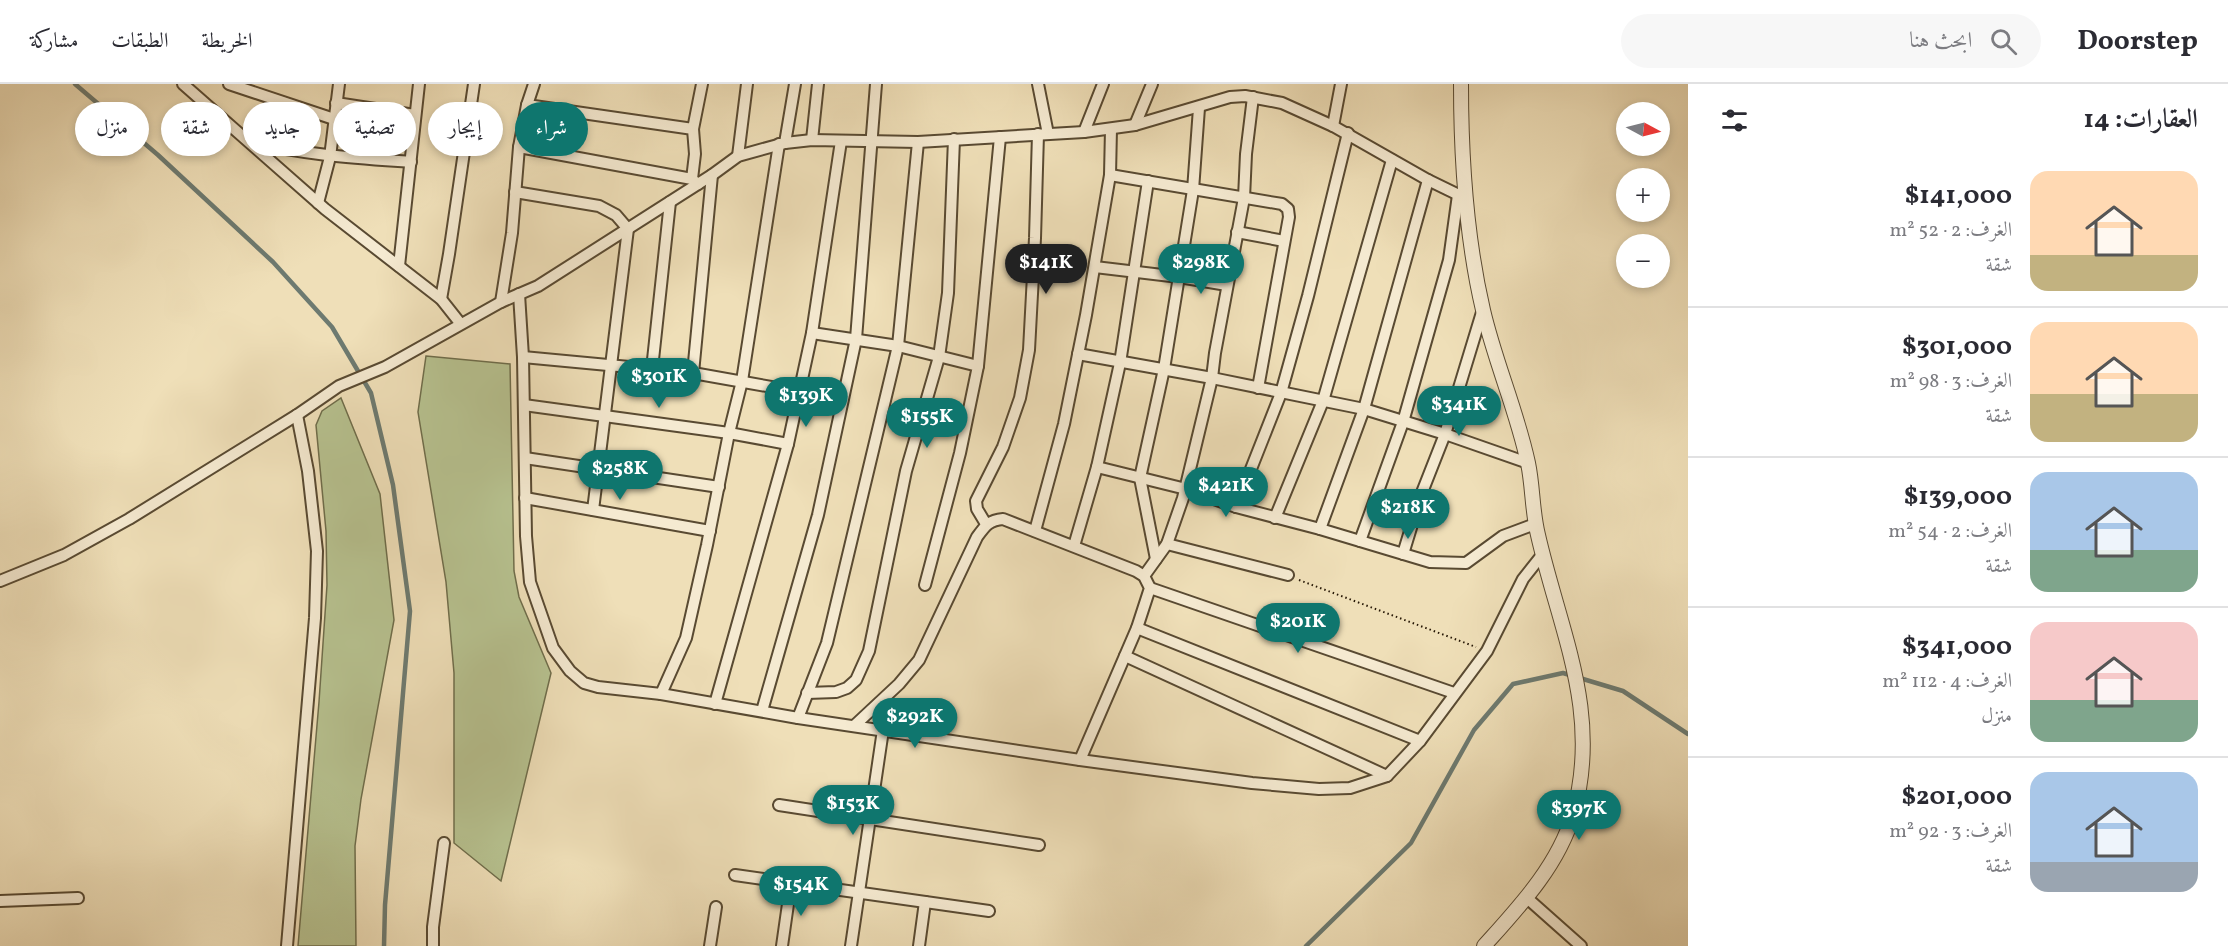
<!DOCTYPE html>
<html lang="ar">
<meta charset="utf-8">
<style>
:root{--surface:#fff;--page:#f7f7f7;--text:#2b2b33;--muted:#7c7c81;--line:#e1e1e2;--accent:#0f766e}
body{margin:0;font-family:Vollkorn,Amiri,serif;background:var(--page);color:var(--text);direction:rtl;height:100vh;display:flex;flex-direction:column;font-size:22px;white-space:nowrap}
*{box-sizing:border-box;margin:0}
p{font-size:20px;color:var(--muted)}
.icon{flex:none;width:33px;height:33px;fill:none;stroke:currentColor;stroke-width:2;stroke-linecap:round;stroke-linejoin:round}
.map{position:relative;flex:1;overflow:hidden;direction:ltr}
.panel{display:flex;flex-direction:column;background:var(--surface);width:540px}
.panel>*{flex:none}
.hud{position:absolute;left:18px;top:18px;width:570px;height:54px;direction:rtl;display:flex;gap:12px}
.needle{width:39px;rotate:97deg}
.controls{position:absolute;left:1616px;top:18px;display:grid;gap:12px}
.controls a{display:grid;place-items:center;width:54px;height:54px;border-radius:50%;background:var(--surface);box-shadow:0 3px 9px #0003;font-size:30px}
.price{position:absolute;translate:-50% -51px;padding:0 14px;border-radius:21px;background:var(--accent);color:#fff;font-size:20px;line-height:39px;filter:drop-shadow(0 2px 3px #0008)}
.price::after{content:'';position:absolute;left:50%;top:36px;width:18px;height:14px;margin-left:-9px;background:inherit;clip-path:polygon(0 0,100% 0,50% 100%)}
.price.selected{background:#222;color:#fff}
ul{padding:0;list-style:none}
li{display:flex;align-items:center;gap:18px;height:150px;padding:0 30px}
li+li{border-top:2px solid var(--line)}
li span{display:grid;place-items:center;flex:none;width:168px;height:120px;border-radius:18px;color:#555}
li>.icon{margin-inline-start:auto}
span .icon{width:72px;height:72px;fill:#fffc;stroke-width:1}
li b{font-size:26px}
h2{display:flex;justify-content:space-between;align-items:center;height:72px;padding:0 30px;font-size:26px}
.pill{padding:0 21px;border-radius:27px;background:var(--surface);box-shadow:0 3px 9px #0003;font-size:21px;line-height:54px}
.pill.selected{background:var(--accent);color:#fff}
header{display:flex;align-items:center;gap:36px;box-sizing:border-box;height:84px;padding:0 30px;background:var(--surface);border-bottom:2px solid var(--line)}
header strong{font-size:28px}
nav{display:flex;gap:33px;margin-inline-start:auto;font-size:21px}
.search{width:420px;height:54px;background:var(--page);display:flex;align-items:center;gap:15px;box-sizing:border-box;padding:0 21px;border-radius:33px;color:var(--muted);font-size:22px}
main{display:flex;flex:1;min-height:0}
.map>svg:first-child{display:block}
.green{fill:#b7c290;stroke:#6f6d4b;stroke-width:1.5}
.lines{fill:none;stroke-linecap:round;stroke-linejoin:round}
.stream{stroke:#6d7a70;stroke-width:4.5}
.minor-casing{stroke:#594a32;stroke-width:14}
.tertiary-casing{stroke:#594a32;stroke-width:16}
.path{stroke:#271806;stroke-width:2;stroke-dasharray:1.5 3;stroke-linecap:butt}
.minor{stroke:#f5ead1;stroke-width:10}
.tertiary{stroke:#f5ead1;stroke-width:14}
</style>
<header>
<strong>Doorstep</strong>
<div class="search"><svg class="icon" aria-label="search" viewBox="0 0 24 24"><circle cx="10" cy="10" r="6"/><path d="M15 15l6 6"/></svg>ابحث هنا</div>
<nav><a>الخريطة</a><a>الطبقات</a><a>مشاركة</a></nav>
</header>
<main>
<section class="panel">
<h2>العقارات: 14<svg class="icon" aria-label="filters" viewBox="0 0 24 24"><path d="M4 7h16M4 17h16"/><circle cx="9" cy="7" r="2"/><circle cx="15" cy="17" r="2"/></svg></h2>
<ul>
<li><span style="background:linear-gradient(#ffd9b3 70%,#c2b280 0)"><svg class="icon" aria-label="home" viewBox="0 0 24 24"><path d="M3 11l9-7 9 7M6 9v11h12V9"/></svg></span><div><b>$141,000</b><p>الغرف: 2 · 52 m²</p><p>شقة</p></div></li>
<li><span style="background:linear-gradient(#ffd9b3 60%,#c2b280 0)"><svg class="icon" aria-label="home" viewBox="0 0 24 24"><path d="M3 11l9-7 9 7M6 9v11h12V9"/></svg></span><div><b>$301,000</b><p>الغرف: 3 · 98 m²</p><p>شقة</p></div></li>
<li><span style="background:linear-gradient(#a9c7e8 65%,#7fa58c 0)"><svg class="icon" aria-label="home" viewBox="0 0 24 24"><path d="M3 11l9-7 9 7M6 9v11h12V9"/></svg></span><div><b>$139,000</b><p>الغرف: 2 · 54 m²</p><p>شقة</p></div></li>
<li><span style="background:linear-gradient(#f6c9c9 65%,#7fa58c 0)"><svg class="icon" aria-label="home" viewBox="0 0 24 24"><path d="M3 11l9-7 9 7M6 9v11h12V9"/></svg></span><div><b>$341,000</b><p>الغرف: 4 · 112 m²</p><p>منزل</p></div></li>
<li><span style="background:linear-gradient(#a9c7e8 75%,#9aa5b1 0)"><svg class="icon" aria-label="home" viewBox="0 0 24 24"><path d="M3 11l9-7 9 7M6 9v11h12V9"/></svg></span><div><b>$201,000</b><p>الغرف: 3 · 92 m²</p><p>شقة</p></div></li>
</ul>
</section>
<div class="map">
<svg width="1688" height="862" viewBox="0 0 1688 862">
<rect width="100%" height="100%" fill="#efdfb8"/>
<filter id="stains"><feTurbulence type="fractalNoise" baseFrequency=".00333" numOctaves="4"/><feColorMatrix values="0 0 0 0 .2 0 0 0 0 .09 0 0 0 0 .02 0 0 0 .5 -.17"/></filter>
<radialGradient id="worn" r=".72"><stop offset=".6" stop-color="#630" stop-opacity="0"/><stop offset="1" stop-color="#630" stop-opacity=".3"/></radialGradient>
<g class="green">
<polygon points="426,272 510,280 514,487 519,513 551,589 501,797 454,759 454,589 446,498 418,328"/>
<polygon points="341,314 380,410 394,536 361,715 355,762 356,862 298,862 319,618 327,501 326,447 316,341 322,327"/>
</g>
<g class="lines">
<g class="stream">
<polyline points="75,0 158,71 273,178 332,243 371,309 393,401 410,527 385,821 384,862"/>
<polyline points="1306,862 1411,759 1474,646 1513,600 1563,589 1623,607 1688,650"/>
</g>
<defs>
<g id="minor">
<polyline points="183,0 325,125 441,215 460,239"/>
<polyline points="229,0 334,35"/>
<polyline points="1038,0 1048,50"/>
<polyline points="336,19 415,31"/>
<polyline points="527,21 534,0"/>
<polyline points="1135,41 1152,0"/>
<polyline points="1333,42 1341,0"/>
<polyline points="693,45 702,0"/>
<polyline points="1084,48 1103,0"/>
<polyline points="812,56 818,0"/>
<path d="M253 58C305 71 357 74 411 78"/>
<polyline points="785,59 795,0"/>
<polyline points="519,63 692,95"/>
<polyline points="738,72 747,0"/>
<polyline points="1110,91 1282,120 1288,125 1289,133 1258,304"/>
<polyline points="1148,97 1120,279 1097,383 1186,405 1236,423 1320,445 1430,478 1466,479 1503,452 1535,440"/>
<polyline points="515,108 599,122 616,131 628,145 593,426"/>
<polyline points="318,119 330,73 339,0"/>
<polyline points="1237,148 1284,157"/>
<polyline points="399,182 419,0"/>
<polyline points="1095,183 1179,193 1227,201"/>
<polyline points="519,210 523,273 526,452 530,498 553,564 570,587 584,599 598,603 661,610 798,634 1080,676 1252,699 1319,705 1350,704 1387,692 1420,657 1487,567 1523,495 1542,471"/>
<polyline points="441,215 449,170 474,0"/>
<polyline points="501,218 512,149 519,63 527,21 693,45 695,70 692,95 698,100"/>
<polyline points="812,249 898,262 978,282 960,369 925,501"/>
<polyline points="1078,270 1212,294 1364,325 1445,350 1528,379"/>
<polyline points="523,273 693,289 800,308"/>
<polyline points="978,282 1000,53"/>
<polyline points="652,285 670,118"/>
<polyline points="693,289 712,91"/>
<polyline points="524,321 729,349 788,360"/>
<polyline points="525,374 719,403"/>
<polyline points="525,414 710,447"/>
<polyline points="1236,423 1281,309 1308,212 1348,49"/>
<polyline points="1275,434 1323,317 1392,76"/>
<polyline points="986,440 977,425 976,417 1003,363 1020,314 1029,266 1035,154 1038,50"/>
<polyline points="1320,445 1364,325 1428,96"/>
<polyline points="1035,447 1064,340 1086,231 1110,91 1111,45"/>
<polyline points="1360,457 1403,338 1449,176 1458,111"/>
<polyline points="1167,460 1288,491"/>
<polyline points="1074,462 1097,383"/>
<polyline points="1403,470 1421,411 1445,350 1483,225"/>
<polyline points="1156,475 1140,394 1164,285 1193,106 1199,24"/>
<polyline points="1144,492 1167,460 1183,414 1212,294 1215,269 1244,114 1246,70 1253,13"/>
<polyline points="0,497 64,471 129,435 297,331 339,302 385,283 501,218 538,202 712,91 738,72 785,59 812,56 918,58 1084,48 1135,41 1230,13 1245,12 1282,19 1333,42 1428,96 1465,114"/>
<polyline points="1150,504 1454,609"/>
<polyline points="1137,544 1420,657"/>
<polyline points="1125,572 1387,692"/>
<polyline points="807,609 836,608 847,604 856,596 869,567 906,387 939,273 948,209 954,55"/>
<polyline points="661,610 686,554 707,461 729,349 742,297 779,60"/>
<polyline points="715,620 788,360 812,249 841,57"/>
<polyline points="762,627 818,431 856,255 876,0"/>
<polyline points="798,634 827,559 898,262 918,58"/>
<path d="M854 642 899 600 919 576 977 453C985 442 989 436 1003 435L1136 487 1144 492 1150 504 1137 544 1080 676"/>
<polyline points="779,721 1039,761"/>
<polyline points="735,791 989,827"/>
<polyline points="1527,814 1581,862"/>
<polyline points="0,817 78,814"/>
<polyline points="287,862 315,534 317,467 308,387 297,331"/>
<polyline points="433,862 433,843 444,759"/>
<polyline points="710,862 716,823"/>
<polyline points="782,862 791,799"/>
<polyline points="851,862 883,646"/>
<polyline points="919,862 925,818"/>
</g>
<path id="tertiary" d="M1461 0C1461 75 1466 153 1483 226 1495 278 1517 327 1528 379 1533 403 1532 427 1538 451 1560 548 1602 629 1573 731 1558 782 1519 823 1484 862"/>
</defs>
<use href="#minor" class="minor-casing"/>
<use href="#tertiary" class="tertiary-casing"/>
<polyline class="path" points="1299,496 1476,563"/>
<use href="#minor" class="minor"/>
<use href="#tertiary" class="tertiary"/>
</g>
<rect width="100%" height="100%" filter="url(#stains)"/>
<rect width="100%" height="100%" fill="url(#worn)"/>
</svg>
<div class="controls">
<a><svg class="needle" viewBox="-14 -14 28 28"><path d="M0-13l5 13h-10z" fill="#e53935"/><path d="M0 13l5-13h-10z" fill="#7c7c81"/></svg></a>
<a>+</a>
<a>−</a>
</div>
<b class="price selected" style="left:1046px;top:211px">$141K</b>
<b class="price" style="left:1201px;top:211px">$298K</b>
<b class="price" style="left:659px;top:325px">$301K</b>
<b class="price" style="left:806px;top:344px">$139K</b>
<b class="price" style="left:1459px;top:353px">$341K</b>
<b class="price" style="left:927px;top:365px">$155K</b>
<b class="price" style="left:620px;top:417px">$258K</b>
<b class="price" style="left:1226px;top:434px">$421K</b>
<b class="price" style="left:1408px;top:456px">$218K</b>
<b class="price" style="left:1298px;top:570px">$201K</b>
<b class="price" style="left:915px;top:665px">$292K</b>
<b class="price" style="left:853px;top:752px">$153K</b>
<b class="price" style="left:1579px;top:757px">$397K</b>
<b class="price" style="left:801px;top:833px">$154K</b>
<div class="hud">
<a class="pill selected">شراء</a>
<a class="pill">إيجار</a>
<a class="pill">تصفية</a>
<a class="pill">جديد</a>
<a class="pill">شقة</a>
<a class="pill">منزل</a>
</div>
</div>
</main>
